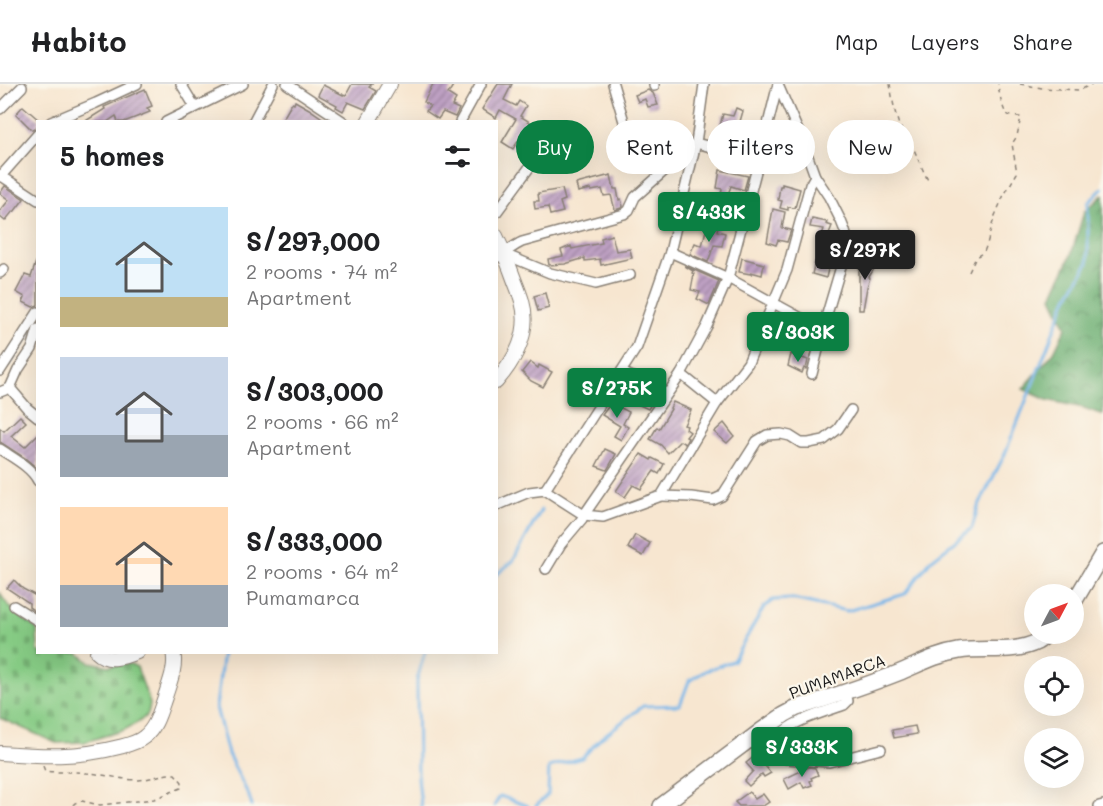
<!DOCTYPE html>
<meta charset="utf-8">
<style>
:root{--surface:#fff;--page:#f6f6f6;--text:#202124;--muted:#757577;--line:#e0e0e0;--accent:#0b8043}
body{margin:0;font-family:Mali,sans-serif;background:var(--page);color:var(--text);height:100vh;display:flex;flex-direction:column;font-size:22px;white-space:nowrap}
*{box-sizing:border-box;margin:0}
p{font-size:20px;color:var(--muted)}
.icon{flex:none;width:33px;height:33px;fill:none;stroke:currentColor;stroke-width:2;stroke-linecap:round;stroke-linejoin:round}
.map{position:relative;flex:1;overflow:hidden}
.details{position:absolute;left:36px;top:36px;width:462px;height:534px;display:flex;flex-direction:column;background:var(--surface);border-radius:0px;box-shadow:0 6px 24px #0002}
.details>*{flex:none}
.hud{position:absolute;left:516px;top:36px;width:496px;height:54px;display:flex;gap:12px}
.needle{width:39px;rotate:49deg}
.controls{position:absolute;left:1024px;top:500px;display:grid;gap:12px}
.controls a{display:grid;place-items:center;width:60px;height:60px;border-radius:50%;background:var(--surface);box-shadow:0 6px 24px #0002;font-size:30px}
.price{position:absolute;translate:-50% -51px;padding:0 14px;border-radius:6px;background:var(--accent);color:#fff;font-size:20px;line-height:39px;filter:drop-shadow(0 2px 3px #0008)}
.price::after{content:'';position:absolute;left:50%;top:36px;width:18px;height:14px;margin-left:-9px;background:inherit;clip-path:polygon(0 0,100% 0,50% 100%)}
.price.active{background:#222;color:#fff}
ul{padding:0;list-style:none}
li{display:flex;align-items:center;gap:18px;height:150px;padding:0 24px}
li span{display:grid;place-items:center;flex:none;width:168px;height:120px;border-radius:0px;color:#555}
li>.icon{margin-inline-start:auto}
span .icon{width:72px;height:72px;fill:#fffc;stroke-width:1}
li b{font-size:26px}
h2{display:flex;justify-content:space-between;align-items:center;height:72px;padding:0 24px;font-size:26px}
.pill{padding:0 21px;border-radius:27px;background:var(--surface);box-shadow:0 6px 24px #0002;font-size:21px;line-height:54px}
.pill.active{background:var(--accent);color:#fff}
header{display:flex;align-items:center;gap:36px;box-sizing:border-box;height:84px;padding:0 30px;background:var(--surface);border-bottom:2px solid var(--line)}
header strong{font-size:28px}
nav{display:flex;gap:33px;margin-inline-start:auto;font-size:21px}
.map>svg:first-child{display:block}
.forest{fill:url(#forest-crowns);stroke:#446647;stroke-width:1.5}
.cemetery{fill:url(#cemetery-stones);stroke:#517450;stroke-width:1.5}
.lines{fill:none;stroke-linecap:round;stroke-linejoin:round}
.stream{stroke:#75b5e9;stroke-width:3}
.building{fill:url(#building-hatch)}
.street-casing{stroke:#8a8176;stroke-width:12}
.secondary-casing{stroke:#8a8176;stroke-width:16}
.primary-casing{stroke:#8a8176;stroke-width:18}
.path{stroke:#8a8176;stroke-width:1.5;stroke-dasharray:4.5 4.5;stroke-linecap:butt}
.street{stroke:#fff;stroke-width:9}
.secondary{stroke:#fff;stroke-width:14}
.primary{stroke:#fff;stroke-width:15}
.labels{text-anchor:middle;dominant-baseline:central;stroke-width:4.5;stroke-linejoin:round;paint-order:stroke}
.street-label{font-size:16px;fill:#1c1c1c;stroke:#fbf7ec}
</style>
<header>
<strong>Habito</strong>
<nav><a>Map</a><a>Layers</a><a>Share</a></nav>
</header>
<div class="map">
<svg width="1103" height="722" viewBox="0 0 1103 722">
<defs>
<pattern id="forest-crowns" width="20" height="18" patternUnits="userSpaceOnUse" patternTransform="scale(1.5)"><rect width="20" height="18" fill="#6caf72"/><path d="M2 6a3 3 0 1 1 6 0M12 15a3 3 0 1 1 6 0" fill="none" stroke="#588e5d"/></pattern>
<pattern id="cemetery-stones" width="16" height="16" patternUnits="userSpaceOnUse" patternTransform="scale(1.5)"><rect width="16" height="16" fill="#86cb84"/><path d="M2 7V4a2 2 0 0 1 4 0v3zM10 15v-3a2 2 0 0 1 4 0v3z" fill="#73ae71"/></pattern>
<pattern id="building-hatch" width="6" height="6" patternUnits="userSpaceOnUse" patternTransform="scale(1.5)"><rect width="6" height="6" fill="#bea0c3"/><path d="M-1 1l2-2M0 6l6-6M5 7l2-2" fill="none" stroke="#9a829e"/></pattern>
</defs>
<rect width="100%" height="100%" fill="#fbf7ec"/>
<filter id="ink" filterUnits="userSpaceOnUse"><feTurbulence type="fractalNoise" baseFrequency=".0167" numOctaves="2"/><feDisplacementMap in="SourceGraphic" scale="12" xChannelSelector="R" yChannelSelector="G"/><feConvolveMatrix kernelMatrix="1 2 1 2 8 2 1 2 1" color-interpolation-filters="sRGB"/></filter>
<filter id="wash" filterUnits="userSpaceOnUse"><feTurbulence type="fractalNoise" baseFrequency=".008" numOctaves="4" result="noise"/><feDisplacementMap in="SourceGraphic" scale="24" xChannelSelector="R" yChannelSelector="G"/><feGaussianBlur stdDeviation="1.35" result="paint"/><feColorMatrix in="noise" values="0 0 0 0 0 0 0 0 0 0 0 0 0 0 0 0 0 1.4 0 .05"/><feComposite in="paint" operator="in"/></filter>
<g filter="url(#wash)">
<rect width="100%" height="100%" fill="#f7e6d0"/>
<polygon class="forest" points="1103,111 1103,331 1084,324 1047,316 1023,305 1054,268 1066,243 1052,213 1071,171 1084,128"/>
<path class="cemetery" d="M0 508C5 523 25 536 37 545L38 568 78 569 90 578 109 582 128 579 137 583 150 620 148 630 139 638 124 646 85 658 56 659 0 634Z"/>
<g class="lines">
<g class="stream">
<polyline points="9,281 35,242"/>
<polyline points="496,491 513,477 541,426"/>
<polyline points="223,568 216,623 228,670 249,712 252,722"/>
<polyline points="421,722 418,694 417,596 425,568"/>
<polyline points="494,722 500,712 528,722"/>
<polyline points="536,722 548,710 549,683 582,674 601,654 643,622 680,621 689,597 705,587 733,577 764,523 773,516 793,515 847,527 905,510 931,476 972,444 978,423 1005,370 1066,216 1088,179 1088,119 1103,104"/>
</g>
</g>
<g id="blocks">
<g class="building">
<polygon points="352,0 372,0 369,3 376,7 365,25 348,18 343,27 336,23 337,21 318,11 323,1 343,11 343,10 346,11"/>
<polygon points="433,0 454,0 448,10 456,15 452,22 459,25 455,33 443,28 438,35 426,27 430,22 424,18"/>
<polygon points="498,0 512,0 504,16 516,22 519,17 526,22 520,32 533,40 527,50 524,48 513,65 502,58 516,35 500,26 496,34 482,25"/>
<polygon points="145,5 152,22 147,24 150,28 124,38 118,38 116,32 107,38 84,38 105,25 104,23"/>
<polygon points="648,6 653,9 658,21 648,23 645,15 638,18 635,11"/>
<polygon points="295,17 309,25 328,38 281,38 292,19 294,20"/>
<polygon points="23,22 40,37 38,38 38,43 32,46 16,30"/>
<polygon points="736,24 743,27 733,62 726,60 729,48 719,45 723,30 733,32"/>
<polygon points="720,86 748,92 744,106 731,102 722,127 718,126 722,105 717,104"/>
<polygon points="611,91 614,105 617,105 619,116 621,115 623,122 621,124 615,126 611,111 604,112 602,105 591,107 591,105 578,108 576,100"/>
<polygon points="782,100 800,105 795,124 788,123 788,126 780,124 782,117 778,116 780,102 782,102"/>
<polygon points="5,102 24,115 14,128 13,127 5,137 0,133 0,127 9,116 0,109"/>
<polygon points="562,105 565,116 560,118 563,128 550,131 548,123 535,125 534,117 539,117 538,109"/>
<polygon points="773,125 785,128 782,144 791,146 787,158 778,156 776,161 767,158"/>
<polygon points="812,135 827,138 826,140 832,142 824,162 819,160 824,145 810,143"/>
<polygon points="708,138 718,141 717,147 725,149 722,162 714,161 708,178 690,170 695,159 702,162"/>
<polygon points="612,151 616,167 630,165 632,174 601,181 600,175 585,177 585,174 565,180 549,181 548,175 563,172 561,166 571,162 572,165 602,159 601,154"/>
<polygon points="742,174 764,180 762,191 751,188 751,190 739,188"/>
<polygon points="871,174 878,178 869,193 870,194 867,203 863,226 859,226 859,183 866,184"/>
<polygon points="36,178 38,178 38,221 33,223 23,218 25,213 16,208 25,191 31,193"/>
<polygon points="815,178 829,181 826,194 812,190"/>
<polygon points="685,182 719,197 709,221 697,215 700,208 691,206 694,190 692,189 693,187"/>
<polygon points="545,209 549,224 538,227 534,212"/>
<polygon points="778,251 795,257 796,259 792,268 784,265 786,262 775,259"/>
<polygon points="791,270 808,276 806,285 804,284 802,289 788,282"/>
<polygon points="530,278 538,284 539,281 552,288 543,303 531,297 522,288"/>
<polygon points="643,305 656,311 648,325 635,319"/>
<polygon points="673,318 691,326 684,341 687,342 686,345 690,348 686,353 688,354 685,360 680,357 668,369 661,361 650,355 657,343 659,345 671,325 670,324"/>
<polygon points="611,319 629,328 623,340 628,343 621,356 614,352 620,342 602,331"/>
<polygon points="20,332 26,338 11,352 25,363 38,350 38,385 25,374 0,358 0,344 4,347"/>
<polygon points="724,339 734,352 727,359 714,348"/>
<polygon points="605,365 616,370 607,386 596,382"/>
<polygon points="641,370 651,376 652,374 664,380 659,390 654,387 641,405 633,401 625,413 616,407"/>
<polygon points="635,451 650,459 643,472 628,464"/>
<polygon points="14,496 23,505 38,513 38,529 29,523 29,519 7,504"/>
<polygon points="915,642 917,650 894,654 892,646"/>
<polygon points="756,671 771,689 764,693 762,690 749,702 744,697 753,687 746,679"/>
<polygon points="809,683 815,684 818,691 811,694 812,696 810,697 812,701 804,704 801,698 789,705 784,695"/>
<polygon points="749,708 755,715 763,710 769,718 763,722 739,722 735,718"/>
</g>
</g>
</g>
<g filter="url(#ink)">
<use href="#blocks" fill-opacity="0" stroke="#8a8176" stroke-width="1.5"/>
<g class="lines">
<defs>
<g id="street">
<polyline points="181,0 195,23"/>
<polyline points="287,0 344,38"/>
<polyline points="613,0 630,58"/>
<polyline points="654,0 654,2"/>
<polyline points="778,1 802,56 815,92 829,113 841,137 845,147 848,159 827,230 812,290"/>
<polyline points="0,25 22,3"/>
<polyline points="51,38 96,19 137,0"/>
<polyline points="166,38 243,0"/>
<polyline points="253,38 273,0"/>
<polyline points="460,38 481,0"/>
<polyline points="766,50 802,56"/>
<polyline points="0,91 38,116"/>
<polyline points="0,93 38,50"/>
<polyline points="496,129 548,58"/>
<polyline points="670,168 728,194 823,246"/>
<polyline points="504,170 550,189 596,200 630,191"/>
<path d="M496 174C506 169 513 162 522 158L624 130 629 126 635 113 696 59 759 76"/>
<polyline points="0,189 4,185"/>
<polyline points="0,287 38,228"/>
<polyline points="622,288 666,309"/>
<polyline points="10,304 27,324 38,333"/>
<polyline points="0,308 10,304 18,286 32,265 38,245"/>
<polyline points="717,319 748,279 787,186 810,101 815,92"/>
<path d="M0 365C13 374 31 383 38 397"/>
<polyline points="545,406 637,263 670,168 696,59 704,0"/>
<polyline points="661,412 691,413 713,416 722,412 757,357 767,351 781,350 790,352 801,359 809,359 824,356 838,345 851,326"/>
<polyline points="496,422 529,408 545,406 584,431 603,433 661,412 717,319 681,290"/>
<polyline points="546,485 561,460 582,435 584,431 681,290 707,242 728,194 759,76 778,0"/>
<polyline points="14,522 38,537"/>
<path d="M845 608 848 617 844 621C827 627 788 638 778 653 776 656 775 659 774 662L777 671 787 675 829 678 881 665"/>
<polyline points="1099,722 1103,721"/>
</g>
<g id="secondary">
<polyline points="368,38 390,0"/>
<path d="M496 152C503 166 509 181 514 195 517 203 520 210 522 217 531 248 516 275 496 298"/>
<path d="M97 568C108 579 124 573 137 568"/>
<path d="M0 669C43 672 77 674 119 663 127 661 137 659 144 653 156 644 160 627 165 613 169 600 177 582 173 568"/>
</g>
<g id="primary">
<polyline points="1074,518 1103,469"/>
<path d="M661 722 761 647 784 631 797 624C831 613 865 602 898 589 920 580 935 571 959 567 984 563 1013 570 1037 558 1041 556 1044 552 1048 549"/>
</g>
</defs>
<use href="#street" class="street-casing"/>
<use href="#secondary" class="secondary-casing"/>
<use href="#primary" class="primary-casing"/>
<g class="path">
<path d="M890 0C892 12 894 26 898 38 901 47 908 54 913 63 918 75 923 87 929 98"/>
<polyline points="1020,0 1042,4 1080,6 1092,0"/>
<path d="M969 188 976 173 984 168 987 160 994 134 1003 113 1017 89 1012 60 1017 52 1021 33C1017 33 1009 33 1006 29 1003 26 998 5 998 0"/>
<path d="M43 682 45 687C59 689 73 687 87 689 105 690 121 696 139 696 152 695 163 689 175 690L182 698 181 704 154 715 100 721 82 717 75 719 72 722"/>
</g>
<use href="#street" class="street"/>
<use href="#secondary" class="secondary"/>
<use href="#primary" class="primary"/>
</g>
</g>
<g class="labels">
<g class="street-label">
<text transform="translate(837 592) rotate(-20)">PUMAMARCA</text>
</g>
</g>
</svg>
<div class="controls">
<a><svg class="needle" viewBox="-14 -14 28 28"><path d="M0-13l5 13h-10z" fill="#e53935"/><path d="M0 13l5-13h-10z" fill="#757577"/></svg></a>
<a><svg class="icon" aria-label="locate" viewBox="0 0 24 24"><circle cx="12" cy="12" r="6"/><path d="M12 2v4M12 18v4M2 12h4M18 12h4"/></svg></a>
<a><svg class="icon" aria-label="layers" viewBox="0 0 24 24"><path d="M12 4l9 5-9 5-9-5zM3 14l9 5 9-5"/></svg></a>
</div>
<b class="price" style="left:709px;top:159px">S/433K</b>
<b class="price active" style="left:865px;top:197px">S/297K</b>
<b class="price" style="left:798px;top:279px">S/303K</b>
<b class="price" style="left:617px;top:335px">S/275K</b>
<b class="price" style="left:802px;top:694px">S/333K</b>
<div class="hud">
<a class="pill active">Buy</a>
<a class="pill">Rent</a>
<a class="pill">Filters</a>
<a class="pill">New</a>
</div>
<section class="details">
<h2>5 homes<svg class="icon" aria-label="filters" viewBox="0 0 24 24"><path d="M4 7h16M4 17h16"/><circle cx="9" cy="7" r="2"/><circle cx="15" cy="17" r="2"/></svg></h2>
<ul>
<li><span style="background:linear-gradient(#bfe0f5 75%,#c2b280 0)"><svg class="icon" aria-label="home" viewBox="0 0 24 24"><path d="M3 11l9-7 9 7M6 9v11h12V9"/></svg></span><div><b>S/297,000</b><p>2 rooms · 74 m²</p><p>Apartment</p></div></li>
<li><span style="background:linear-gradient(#c9d6e8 65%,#9aa5b1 0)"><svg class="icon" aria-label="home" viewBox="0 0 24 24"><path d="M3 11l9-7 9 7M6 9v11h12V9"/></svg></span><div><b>S/303,000</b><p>2 rooms · 66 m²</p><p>Apartment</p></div></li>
<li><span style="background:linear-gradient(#ffd9b3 65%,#9aa5b1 0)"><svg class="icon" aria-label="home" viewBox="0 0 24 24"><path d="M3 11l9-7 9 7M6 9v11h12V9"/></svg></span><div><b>S/333,000</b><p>2 rooms · 64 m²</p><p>Pumamarca</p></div></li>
</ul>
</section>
</div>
